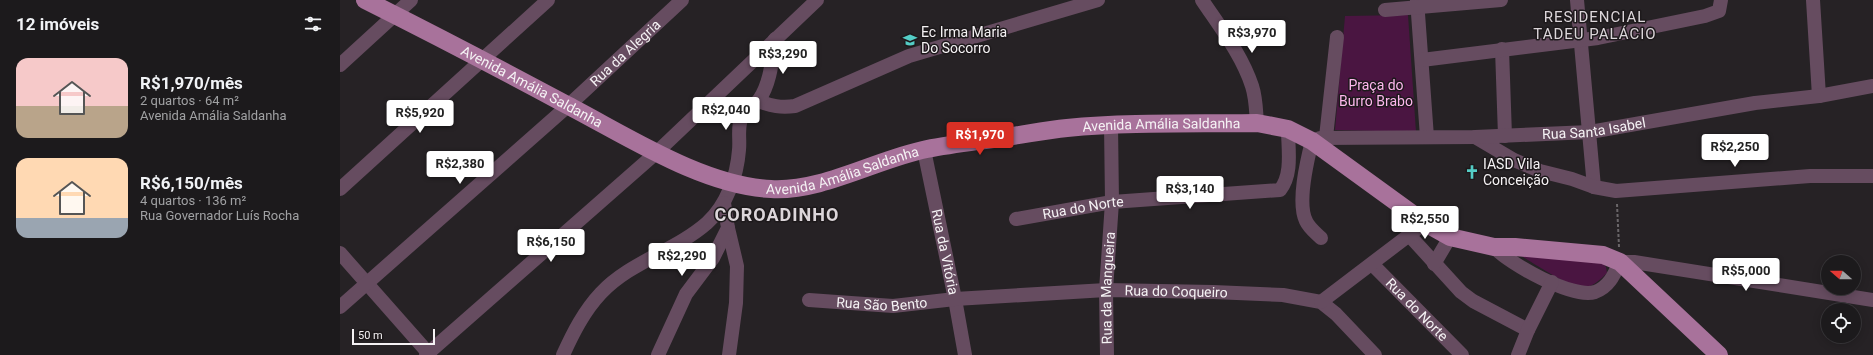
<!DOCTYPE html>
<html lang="pt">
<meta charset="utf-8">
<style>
:root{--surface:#1c1a1c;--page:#252325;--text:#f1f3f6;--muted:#a0a1a3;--line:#3a383b;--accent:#d93025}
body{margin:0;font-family:Roboto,sans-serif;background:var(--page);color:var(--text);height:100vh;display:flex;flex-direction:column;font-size:15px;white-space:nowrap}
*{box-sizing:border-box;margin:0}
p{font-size:13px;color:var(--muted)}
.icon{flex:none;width:22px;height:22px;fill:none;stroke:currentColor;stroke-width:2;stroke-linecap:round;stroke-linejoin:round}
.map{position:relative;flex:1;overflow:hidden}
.details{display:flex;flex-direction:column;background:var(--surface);width:340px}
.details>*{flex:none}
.needle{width:26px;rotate:290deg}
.controls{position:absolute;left:1481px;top:255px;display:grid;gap:8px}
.controls a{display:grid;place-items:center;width:40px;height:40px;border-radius:50%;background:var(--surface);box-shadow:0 2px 10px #0003,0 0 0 1px var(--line);font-size:20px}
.scale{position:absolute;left:12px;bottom:10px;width:83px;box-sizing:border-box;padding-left:4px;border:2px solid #f5f2f4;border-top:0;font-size:11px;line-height:14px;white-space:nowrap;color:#f5f2f4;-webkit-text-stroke:3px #1d191b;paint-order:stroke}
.price{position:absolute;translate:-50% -34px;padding:0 9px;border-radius:4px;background:#fff;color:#222;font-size:13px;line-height:26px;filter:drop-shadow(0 1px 2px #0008)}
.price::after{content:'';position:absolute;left:50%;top:24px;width:12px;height:9px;margin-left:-6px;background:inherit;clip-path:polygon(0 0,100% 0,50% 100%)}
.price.on{background:var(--accent);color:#fff}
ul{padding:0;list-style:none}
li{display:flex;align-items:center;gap:12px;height:100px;padding:0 16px}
li span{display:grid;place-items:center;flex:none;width:112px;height:80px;border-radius:12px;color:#555}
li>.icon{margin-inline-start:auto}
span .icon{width:48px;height:48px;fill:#fffc;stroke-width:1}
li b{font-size:17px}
h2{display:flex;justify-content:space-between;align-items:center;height:48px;padding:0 16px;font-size:17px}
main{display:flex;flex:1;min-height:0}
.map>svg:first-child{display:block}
.green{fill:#4a1541}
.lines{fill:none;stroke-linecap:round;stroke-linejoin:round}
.path{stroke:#6a6669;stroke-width:2;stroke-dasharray:3 2;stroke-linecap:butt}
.minor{stroke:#664c60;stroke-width:14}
.major{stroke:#a8729b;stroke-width:18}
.labels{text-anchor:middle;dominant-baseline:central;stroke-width:3;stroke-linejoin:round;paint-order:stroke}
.poi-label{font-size:14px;fill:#f5f2f4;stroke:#1d191b;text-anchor:start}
.street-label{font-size:14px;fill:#f5f2f4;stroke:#1d191b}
.park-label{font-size:14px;fill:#feb7ee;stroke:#1d191b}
.neighbourhood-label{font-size:15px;letter-spacing:1px;fill:#dcd6da;stroke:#1d191b}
.district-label{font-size:18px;font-weight:bold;letter-spacing:1px;fill:#dcd6da;stroke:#1d191b}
</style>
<main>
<section class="details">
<h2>12 imóveis<svg class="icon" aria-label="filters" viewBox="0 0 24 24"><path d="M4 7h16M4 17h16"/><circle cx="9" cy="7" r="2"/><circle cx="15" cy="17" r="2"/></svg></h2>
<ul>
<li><span style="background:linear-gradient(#f6c9c9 60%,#b9a48a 0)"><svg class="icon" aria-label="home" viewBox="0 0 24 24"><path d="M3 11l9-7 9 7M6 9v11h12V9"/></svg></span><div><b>R$1,970/mês</b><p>2 quartos · 64 m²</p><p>Avenida Amália Saldanha</p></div></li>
<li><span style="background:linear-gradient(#ffd9b3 75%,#9aa5b1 0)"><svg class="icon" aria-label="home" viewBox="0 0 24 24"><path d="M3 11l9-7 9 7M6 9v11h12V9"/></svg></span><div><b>R$6,150/mês</b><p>4 quartos · 136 m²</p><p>Rua Governador Luís Rocha</p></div></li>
</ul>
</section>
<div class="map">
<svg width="1533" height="355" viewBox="0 0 1533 355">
<rect width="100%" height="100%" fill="#262225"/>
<g class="green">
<polygon points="1068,15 1076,132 995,130 1005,16"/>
<path d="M1175 252 1261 262 1266 267 1267 273C1261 279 1253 287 1244 287 1227 287 1191 261 1175 252Z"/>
</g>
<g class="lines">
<polyline class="path" points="1277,204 1279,247"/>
<g class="minor">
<path d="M862 0C880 27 902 55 912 86 916 98 916 111 917 123"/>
<polyline points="1077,0 1087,137"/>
<polyline points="1237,0 1254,187"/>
<polyline points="1473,0 1479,96"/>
<polyline points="1045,10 1161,0"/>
<polyline points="1162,49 1165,136"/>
<polyline points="1082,60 1258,38 1365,16 1379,11 1381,0"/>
<polyline points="0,65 71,0"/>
<path d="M418 101C431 106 441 108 455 106L569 56 758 0"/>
<polyline points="986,137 997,37"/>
<polyline points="1135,137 1174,160 1200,171 1232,179 1254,187 1276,191 1470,176 1533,176"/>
<path id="s1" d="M584 150 615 299 625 355"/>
<polyline points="0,189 208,0"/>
<path id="s2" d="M676 219 772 202 940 190C953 174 948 149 948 129"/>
<polyline points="388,228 397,266 396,303 389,355"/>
<polyline points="1069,235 1121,292 1133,301 1188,330"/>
<path id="s3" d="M981 238C976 233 969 228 966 221 957 203 967 161 972 141L980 138 1135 137 1250 132 1415 103 1479 96 1533 86"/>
<path d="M1154 247C1169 264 1233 299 1255 292 1269 287 1274 275 1280 262H1294L1533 300"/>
<polyline points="0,253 90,355"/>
<path id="s4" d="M1032 264 1122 355"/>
<polyline points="1094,264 1110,237"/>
<path id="s5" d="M469 300 553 306 615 299 766 290 873 292 943 295 981 302 996 314 1035 355"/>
<polyline points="981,302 1085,223"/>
<path id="s6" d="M0 307 229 105 342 0"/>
<polyline points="86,355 316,153 477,0"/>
<path d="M223 355C233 333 244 311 261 293 290 262 335 251 367 223 387 205 397 176 399 150 400 141 398 131 400 123 402 111 412 109 419 100 431 82 432 60 435 39"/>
<polyline points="318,355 346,294 373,258 388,228 384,203"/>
<path id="s7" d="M767 355 766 290 772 202 771 125"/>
<polyline points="1178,355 1188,330 1212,282"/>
</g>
<path class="major" id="s8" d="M25 0C93 34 160 69 227 105 287 136 363 186 431 189 482 192 537 159 587 149 613 144 640 141 666 137 687 134 707 130 727 128 790 122 854 124 917 123L948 129 972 141 1085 223 1110 237 1154 247H1175L1263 255 1280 262 1379 355"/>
</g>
<defs>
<symbol id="school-bare" viewBox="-9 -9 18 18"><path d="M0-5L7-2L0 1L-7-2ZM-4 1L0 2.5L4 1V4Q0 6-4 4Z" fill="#54cdc6" stroke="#1d191b" stroke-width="2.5" paint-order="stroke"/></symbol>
<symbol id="church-bare" viewBox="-9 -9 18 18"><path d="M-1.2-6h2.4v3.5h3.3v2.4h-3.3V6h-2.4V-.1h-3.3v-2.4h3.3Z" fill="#54cdc6" stroke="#1d191b" stroke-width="2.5" paint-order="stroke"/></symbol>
</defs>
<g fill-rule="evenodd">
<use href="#school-bare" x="560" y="30" width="20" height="20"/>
<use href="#church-bare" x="1122" y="162" width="20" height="20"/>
</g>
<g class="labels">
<g class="poi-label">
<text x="581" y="32">Ec Irma Maria<tspan x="581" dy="16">Do Socorro</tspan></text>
<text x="1143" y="164">IASD Vila<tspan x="1143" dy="16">Conceição</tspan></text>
</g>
<g class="street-label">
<text stroke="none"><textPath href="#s6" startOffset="382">Rua da Alegria</textPath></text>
<text stroke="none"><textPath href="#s8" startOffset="188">Avenida Amália Saldanha</textPath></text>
<text stroke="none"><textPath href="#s8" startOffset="848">Avenida Amália Saldanha</textPath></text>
<text stroke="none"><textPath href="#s3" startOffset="387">Rua Santa Isabel</textPath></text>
<text stroke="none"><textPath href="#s8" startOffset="524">Avenida Amália Saldanha</textPath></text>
<text stroke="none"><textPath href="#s2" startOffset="68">Rua do Norte</textPath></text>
<text stroke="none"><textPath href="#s1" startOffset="104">Rua da Vitória</textPath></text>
<text stroke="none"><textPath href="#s7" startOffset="67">Rua da Mangueira</textPath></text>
<text stroke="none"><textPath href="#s5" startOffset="368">Rua do Coqueiro</textPath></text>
<text stroke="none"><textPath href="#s5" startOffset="73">Rua São Bento</textPath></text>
<text stroke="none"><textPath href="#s4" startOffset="64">Rua do Norte</textPath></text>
</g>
<g class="park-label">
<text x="1036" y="85">Praça do<tspan x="1036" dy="16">Burro Brabo</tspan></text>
</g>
<g class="neighbourhood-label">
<text x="1255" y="17">RESIDENCIAL<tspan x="1255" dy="17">TADEU PALÁCIO</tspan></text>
</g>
<g class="district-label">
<text x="437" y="214">COROADINHO</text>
</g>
</g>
</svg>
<div class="controls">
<a><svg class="needle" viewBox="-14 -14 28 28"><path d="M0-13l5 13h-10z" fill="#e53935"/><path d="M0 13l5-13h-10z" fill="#a0a1a3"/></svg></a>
<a><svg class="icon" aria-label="locate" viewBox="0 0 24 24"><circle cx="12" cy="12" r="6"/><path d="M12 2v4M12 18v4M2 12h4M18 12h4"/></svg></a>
</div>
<div class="scale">50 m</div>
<b class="price" style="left:912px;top:54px">R$3,970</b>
<b class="price" style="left:443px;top:75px">R$3,290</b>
<b class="price" style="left:386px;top:131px">R$2,040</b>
<b class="price" style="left:80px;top:134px">R$5,920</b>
<b class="price on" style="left:640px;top:156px">R$1,970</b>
<b class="price" style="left:1395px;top:168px">R$2,250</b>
<b class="price" style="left:120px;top:185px">R$2,380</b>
<b class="price" style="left:850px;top:210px">R$3,140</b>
<b class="price" style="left:1085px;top:240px">R$2,550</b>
<b class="price" style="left:211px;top:263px">R$6,150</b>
<b class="price" style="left:342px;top:277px">R$2,290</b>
<b class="price" style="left:1406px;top:292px">R$5,000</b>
</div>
</main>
